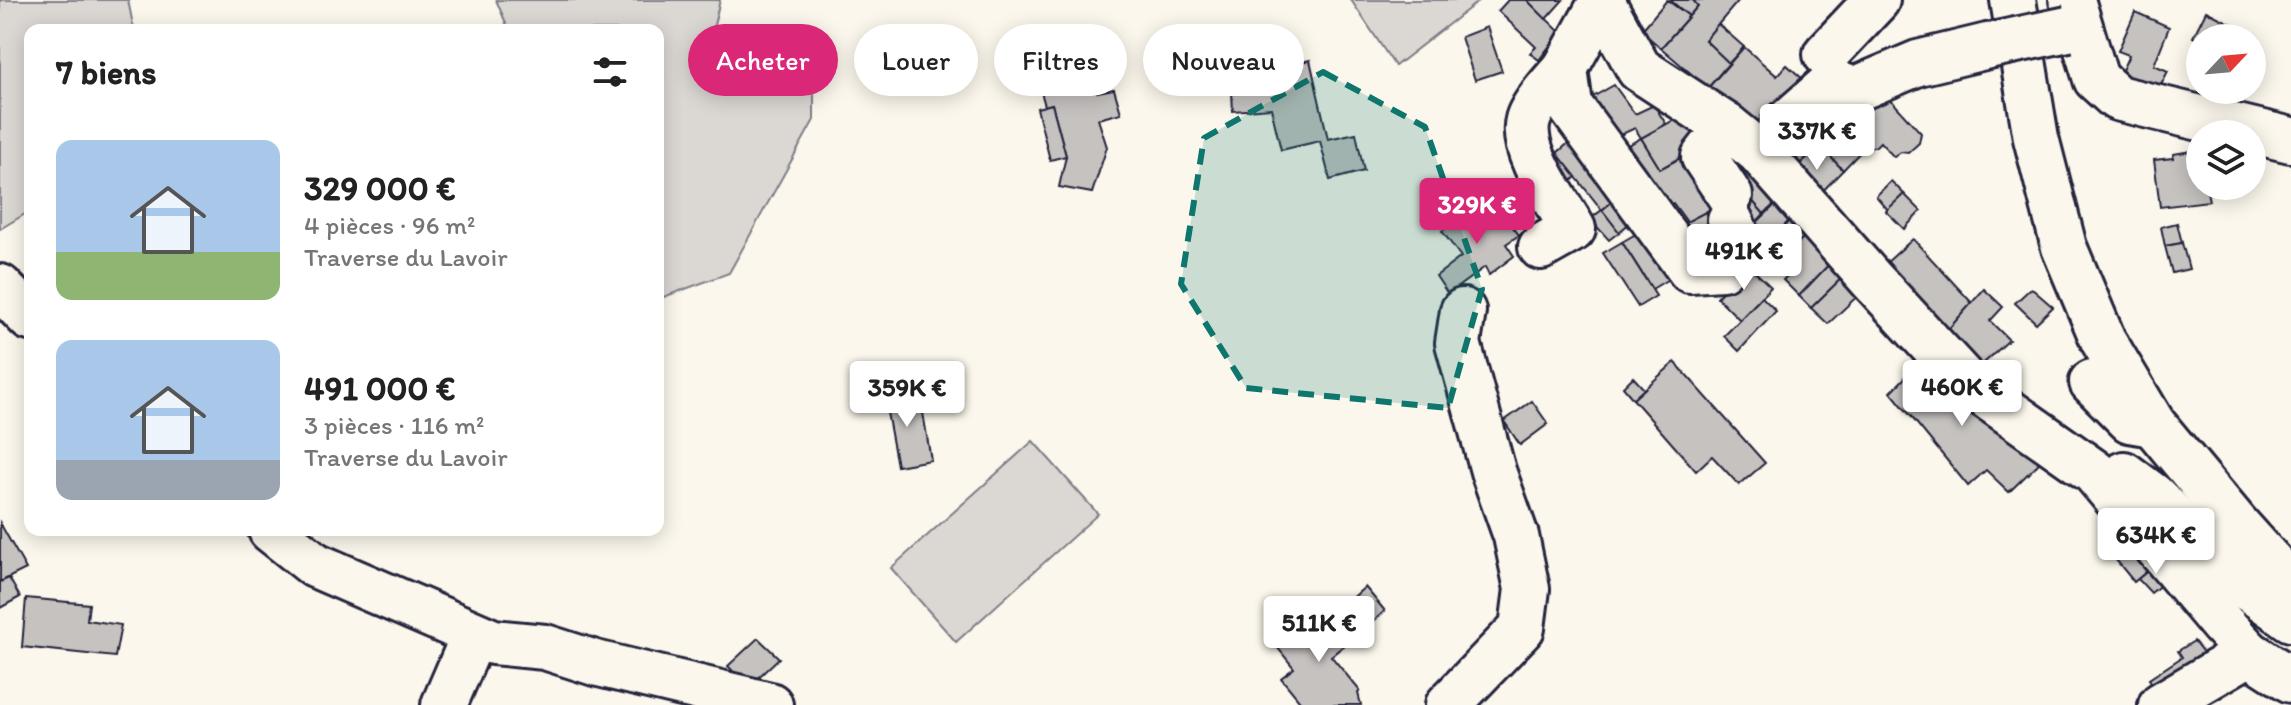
<!DOCTYPE html>
<html lang="fr">
<meta charset="utf-8">
<style>
:root{--surface:#fff;--page:#f6f6f6;--text:#222;--muted:#767676;--accent:#db2777}
body{margin:0;font-family:Itim,sans-serif;background:var(--page);color:var(--text);height:100vh;display:flex;flex-direction:column;font-size:30px;white-space:nowrap}
*{box-sizing:border-box;margin:0}
p{font-size:26px;color:var(--muted)}
.icon{flex:none;width:44px;height:44px;fill:none;stroke:currentColor;stroke-width:2;stroke-linecap:round;stroke-linejoin:round}
.map{position:relative;flex:1;overflow:hidden}
.sheet{position:absolute;left:24px;top:24px;width:640px;height:512px;display:flex;flex-direction:column;background:var(--surface);border-radius:16px;box-shadow:0 4px 20px #0003}
.sheet>*{flex:none}
.guide{position:absolute;left:688px;top:24px;width:760px;height:72px;display:flex;gap:16px}
.needle{width:52px;rotate:64deg}
.buttons{position:absolute;left:2186px;top:24px;display:grid;gap:16px}
.buttons a{display:grid;place-items:center;width:80px;height:80px;border-radius:50%;background:var(--surface);box-shadow:0 4px 20px #0003;font-size:40px}
.price{position:absolute;translate:-50% -68px;padding:0 18px;border-radius:8px;background:#fff;color:#222;font-size:26px;line-height:52px;filter:drop-shadow(0 2px 4px #0008)}
.price::after{content:'';position:absolute;left:50%;top:48px;width:24px;height:18px;margin-left:-12px;background:inherit;clip-path:polygon(0 0,100% 0,50% 100%)}
.price.active{background:var(--accent);color:#fff}
ul{padding:0;list-style:none}
li{display:flex;align-items:center;gap:24px;height:200px;padding:0 32px}
li span{display:grid;place-items:center;flex:none;width:224px;height:160px;border-radius:16px;color:#555}
li>.icon{margin-inline-start:auto}
span .icon{width:96px;height:96px;fill:#fffc;stroke-width:1}
li b{font-size:34px}
h2{display:flex;justify-content:space-between;align-items:center;height:96px;padding:0 32px;font-size:34px}
.pill{padding:0 28px;border-radius:36px;background:var(--surface);box-shadow:0 4px 20px #0003;font-size:28px;line-height:72px}
.pill.active{background:var(--accent);color:#fff}
.map>svg:first-child{display:block}
.green{fill:#dbd8d3;stroke:#7e7d87;stroke-width:2}
.building{fill:#c6c2c0;stroke:#22223b;stroke-width:2}
.lines{fill:none;stroke-linecap:round;stroke-linejoin:round}
.minor-casing{stroke:#22223b;stroke-width:50}
.major-casing{stroke:#22223b;stroke-width:50}
.minor{stroke:#fbf7ec;stroke-width:44}
.major{stroke:#fbf7ec;stroke-width:44}
.minor-bridge-casing{stroke:#22223b;stroke-width:50;stroke-linecap:butt}
.minor-bridge{stroke:#fbf7ec;stroke-width:44}
.marked{fill:#0f766e;fill-opacity:0.2;stroke:#0f766e;stroke-width:6;stroke-dasharray:16 10;stroke-linejoin:round}
</style>
<div class="map">
<svg width="2291" height="705" viewBox="0 0 2291 705">
<rect width="100%" height="100%" fill="#fbf7ec"/>
<filter id="ink" filterUnits="userSpaceOnUse"><feTurbulence type="fractalNoise" baseFrequency=".0125" numOctaves="2"/><feDisplacementMap in="SourceGraphic" scale="16" xChannelSelector="R" yChannelSelector="G"/><feConvolveMatrix kernelMatrix="1 2 1 2 8 2 1 2 1" color-interpolation-filters="sRGB"/></filter>
<g filter="url(#ink)">
<g class="green">
<polygon points="0,0 128,0 134,30 30,30 30,211 0,229"/>
<polygon points="496,0 720,0 710,42 814,48 814,120 729,273 658,299 658,30 509,30"/>
<polygon points="1351,0 1480,0 1395,66"/>
<polygon points="1033,441 1098,514 956,642 891,568"/>
</g>
<g class="building">
<polygon points="1508,0 1527,0 1560,32 1539,60 1530,53 1536,47 1498,11"/>
<polygon points="1527,0 1563,0 1546,19"/>
<polygon points="1667,0 1689,16 1661,48 1641,31"/>
<polygon points="1670,0 1693,0 1698,6 1689,16"/>
<polygon points="1693,0 1739,0 1705,40 1729,63 1708,88 1661,48 1698,6"/>
<polygon points="2206,11 2232,24 2229,38 2200,38 2200,41 2193,37"/>
<polygon points="2135,12 2169,27 2154,65 2168,71 2157,93 2116,83 2129,55 2118,51"/>
<polygon points="1718,24 1744,47 1729,63 1705,40"/>
<polygon points="2232,24 2242,29 2238,38 2229,38"/>
<polygon points="1487,27 1502,71 1475,80 1461,37"/>
<polygon points="1034,41 1058,50 1063,71 1037,77 1028,43"/>
<polygon points="1082,44 1097,92 1114,89 1121,113 1098,119 1107,147 1092,193 1059,187 1066,156 1052,104 1045,106 1037,77 1063,71 1058,50"/>
<polygon points="1744,47 1777,76 1787,65 1813,88 1765,136 1708,88"/>
<polygon points="1310,60 1328,139 1356,133 1364,171 1330,180 1320,141 1281,150 1271,108 1233,111 1231,74 1263,71"/>
<polygon points="1614,85 1635,114 1654,105 1666,124 1641,138 1635,128 1607,141 1584,102"/>
<polygon points="1881,89 1921,133 1919,143 1908,153 1901,152 1894,157 1880,142 1875,147 1866,146 1843,170 1820,146 1851,120 1848,115"/>
<polygon points="1831,97 1851,120 1820,146 1798,124"/>
<polygon points="1052,104 1066,156 1050,160 1037,108"/>
<polygon points="1692,110 1709,140 1660,169 1641,138"/>
<polygon points="1800,126 1820,146 1791,172 1770,151"/>
<polygon points="1578,135 1623,193 1602,210 1557,153"/>
<polygon points="1641,138 1660,169 1686,155 1717,206 1687,222 1673,203 1657,213 1613,153"/>
<polygon points="1820,146 1843,170 1816,198 1791,172"/>
<polygon points="2192,151 2197,183 2206,186 2209,201 2160,207 2154,160 2173,158 2173,154"/>
<polygon points="1557,153 1576,177 1565,187 1545,162"/>
<polygon points="1749,155 1783,196 1764,214 1728,174"/>
<polygon points="1891,181 1904,194 1888,210 1876,196"/>
<polygon points="1623,193 1642,213 1619,232 1602,210"/>
<polygon points="1904,194 1921,211 1904,229 1886,211"/>
<polygon points="1748,196 1764,214 1745,234"/>
<polygon points="1780,200 1795,215 1761,250 1745,234"/>
<polygon points="1481,202 1497,225 1506,218 1519,235 1506,244 1514,256 1489,275 1485,267 1448,294 1436,276 1461,257 1442,231"/>
<polygon points="1717,206 1730,228 1702,244 1700,239 1681,249 1669,231"/>
<polygon points="1602,210 1619,232 1609,240 1590,219"/>
<polygon points="1795,215 1810,231 1777,265 1761,250"/>
<polygon points="2177,223 2182,243 2165,246 2161,227"/>
<polygon points="1651,225 1680,272 1652,289 1622,242"/>
<polygon points="1810,231 1836,257 1799,296 1783,280 1790,273 1779,262"/>
<polygon points="1913,239 1972,303 1938,341 1877,271"/>
<polygon points="1622,242 1656,296 1638,307 1603,253"/>
<polygon points="2182,243 2189,269 2172,273 2165,246"/>
<polygon points="1836,257 1850,270 1811,308 1799,296"/>
<polygon points="1748,265 1771,287 1740,320 1717,297"/>
<polygon points="1850,270 1865,289 1828,324 1811,308"/>
<polygon points="2031,288 2053,307 2036,323 2015,303"/>
<polygon points="1984,289 2003,307 1990,321 2009,340 1972,374 1938,341"/>
<polygon points="1762,297 1776,311 1739,351 1724,336"/>
<polygon points="1927,355 1971,397 1957,411 1962,415 1974,404 2041,461 2009,492 1986,470 1968,486 1891,392"/>
<polygon points="1675,362 1765,463 1739,485 1712,456 1696,471 1633,399"/>
<polygon points="1633,377 1644,389 1633,399 1623,387"/>
<polygon points="909,392 911,403 921,401 931,460 897,466 884,396"/>
<polygon points="1532,401 1548,424 1520,445 1504,421"/>
<polygon points="0,523 26,569 0,582"/>
<polygon points="2134,526 2162,559 2134,582 2107,549"/>
<polygon points="2162,559 2174,574 2151,593 2138,579"/>
<polygon points="9,578 20,597 0,608 0,582"/>
<polygon points="1365,587 1385,611 1361,632 1341,608"/>
<polygon points="26,598 89,604 87,620 121,625 115,657 22,647"/>
<polygon points="1324,607 1351,640 1331,656 1360,691 1358,693 1361,705 1303,705 1281,678 1294,668 1277,647"/>
<polygon points="758,638 779,658 748,687 728,666"/>
<polygon points="2194,641 2211,663 2161,696 2149,679 2182,657 2178,651"/>
</g>
<g class="lines">
<defs>
<g id="minor">
<polyline points="1603,0 1565,69 1570,106 1690,270 1722,268 1741,244 1730,220"/>
<polyline points="2072,0 2096,79 2117,98 2291,140"/>
<polyline points="1603,3 1639,69 1728,127 1758,151 1871,279 1965,381 2094,472 2222,624 2249,653 2291,680"/>
<polyline points="1826,54 1877,0"/>
<polyline points="1783,126 1833,82 1854,90 1918,63 1988,46"/>
<polyline points="1728,127 1704,157 1730,196"/>
<path d="M1541 247 1573 229C1558 202 1519 151 1528 120 1532 105 1554 81 1565 69"/>
<polyline points="0,287 30,318"/>
<polyline points="2092,382 2130,420 2153,424"/>
<polyline points="2124,474 2152,495 2242,584 2291,619"/>
<polyline points="271,530 315,565 493,642 545,647 595,663 770,705"/>
<polyline points="444,705 474,635"/>
<polyline points="1448,705 1522,628 1527,589 1516,536 1493,471 1458,343 1463,311"/>
<polyline points="2161,705 2249,653"/>
</g>
<polyline id="major" points="2013,0 2036,138 2064,247 2103,340 2153,424 2237,525 2291,585"/>
</defs>
<use href="#minor" class="minor-casing"/>
<use href="#major" class="major-casing"/>
<use href="#minor" class="minor"/>
<use href="#major" class="major"/>
<defs>
<polyline id="minor-bridge" points="1988,46 2068,29"/>
</defs>
<use href="#minor-bridge" class="minor-bridge-casing"/>
<use href="#minor-bridge" class="minor-bridge"/>
</g>
</g>
<path class="marked" d="M1323 72 1425 127 1482 289 1448 408 1246 388 1181 284 1204 138Z"/>
</svg>
<div class="buttons">
<a><svg class="needle" viewBox="-14 -14 28 28"><path d="M0-13l5 13h-10z" fill="#e53935"/><path d="M0 13l5-13h-10z" fill="#767676"/></svg></a>
<a><svg class="icon" aria-label="layers" viewBox="0 0 24 24"><path d="M12 4l9 5-9 5-9-5zM3 14l9 5 9-5"/></svg></a>
</div>
<b class="price" style="left:1817px;top:172px">337K €</b>
<b class="price active" style="left:1477px;top:246px">329K €</b>
<b class="price" style="left:1744px;top:292px">491K €</b>
<b class="price" style="left:1962px;top:428px">460K €</b>
<b class="price" style="left:907px;top:429px">359K €</b>
<b class="price" style="left:2156px;top:576px">634K €</b>
<b class="price" style="left:1319px;top:664px">511K €</b>
<div class="guide">
<a class="pill active">Acheter</a>
<a class="pill">Louer</a>
<a class="pill">Filtres</a>
<a class="pill">Nouveau</a>
</div>
<section class="sheet">
<h2>7 biens<svg class="icon" aria-label="filters" viewBox="0 0 24 24"><path d="M4 7h16M4 17h16"/><circle cx="9" cy="7" r="2"/><circle cx="15" cy="17" r="2"/></svg></h2>
<ul>
<li><span style="background:linear-gradient(#a9c7e8 70%,#8fb573 0)"><svg class="icon" aria-label="home" viewBox="0 0 24 24"><path d="M3 11l9-7 9 7M6 9v11h12V9"/></svg></span><div><b>329 000 €</b><p>4 pièces · 96 m²</p><p>Traverse du Lavoir</p></div></li>
<li><span style="background:linear-gradient(#a9c7e8 75%,#9aa5b1 0)"><svg class="icon" aria-label="home" viewBox="0 0 24 24"><path d="M3 11l9-7 9 7M6 9v11h12V9"/></svg></span><div><b>491 000 €</b><p>3 pièces · 116 m²</p><p>Traverse du Lavoir</p></div></li>
</ul>
</section>
</div>
